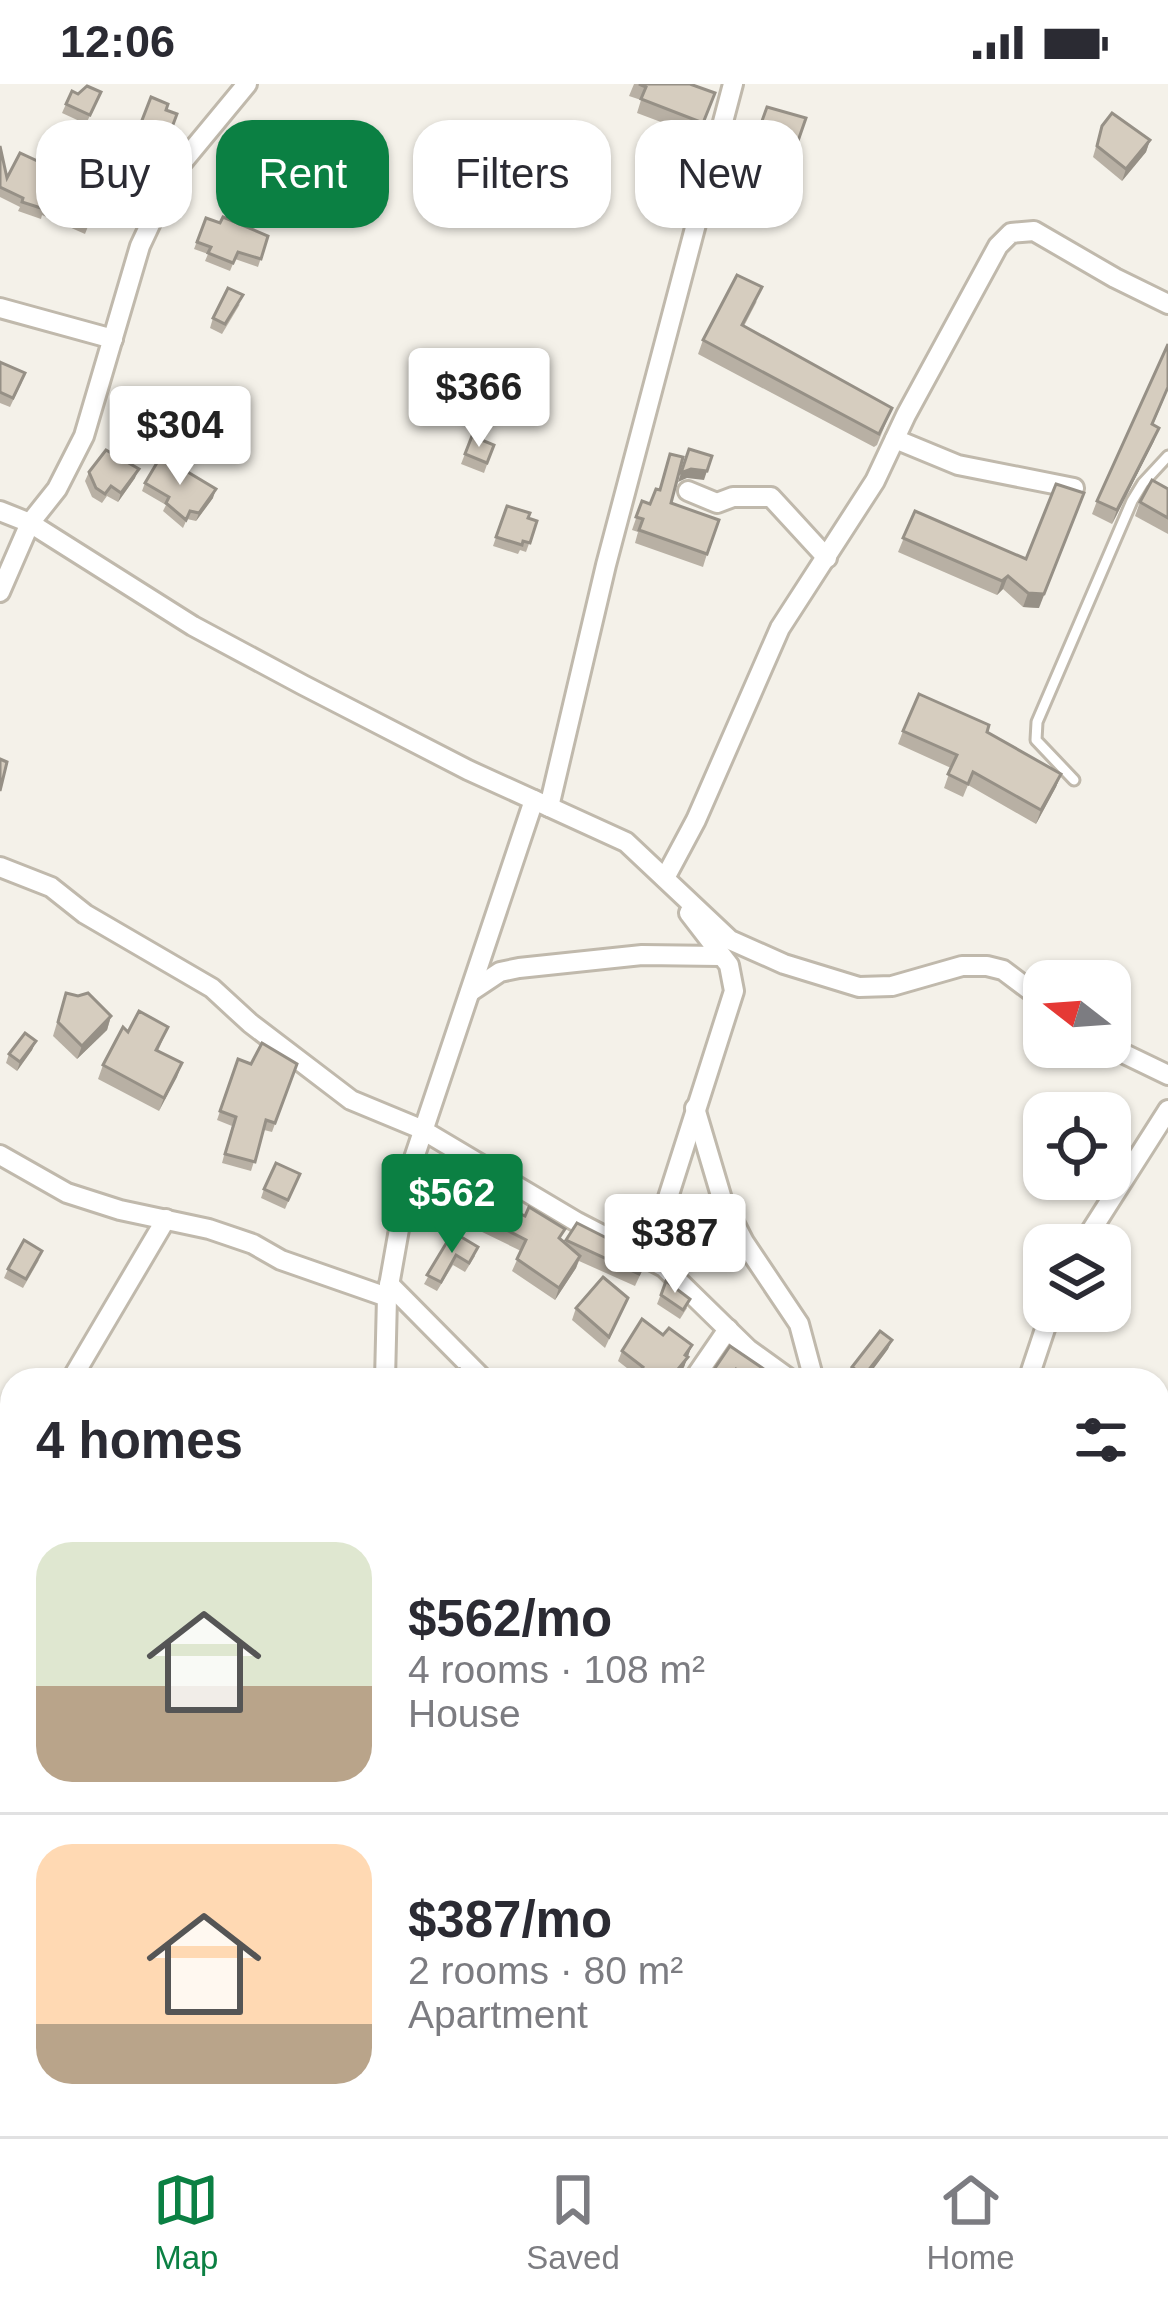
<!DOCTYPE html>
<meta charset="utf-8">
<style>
:root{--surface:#fff;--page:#f7f7f7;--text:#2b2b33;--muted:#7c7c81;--line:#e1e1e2;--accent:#0b8043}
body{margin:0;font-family:Helvetica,sans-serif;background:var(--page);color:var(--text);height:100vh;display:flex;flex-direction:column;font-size:45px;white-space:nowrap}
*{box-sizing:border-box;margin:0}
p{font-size:39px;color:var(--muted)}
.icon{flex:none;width:66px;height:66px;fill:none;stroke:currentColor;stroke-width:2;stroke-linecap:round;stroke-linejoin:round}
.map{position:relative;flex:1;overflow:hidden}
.sheet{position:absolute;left:0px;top:1284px;width:1170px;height:768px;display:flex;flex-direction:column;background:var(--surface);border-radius:36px 36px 0 0;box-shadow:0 3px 9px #0004}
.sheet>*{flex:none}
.guide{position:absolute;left:36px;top:36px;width:1098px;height:108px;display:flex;gap:24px}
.needle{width:78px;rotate:287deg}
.fabs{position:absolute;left:1023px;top:876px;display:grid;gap:24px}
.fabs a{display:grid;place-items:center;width:108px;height:108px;border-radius:24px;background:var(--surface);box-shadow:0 3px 9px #0004;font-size:60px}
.price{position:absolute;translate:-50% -102px;padding:0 27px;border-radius:12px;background:#fff;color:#222;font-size:39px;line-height:78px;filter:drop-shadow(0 3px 6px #0008)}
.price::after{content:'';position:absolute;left:50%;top:72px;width:36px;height:27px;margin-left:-18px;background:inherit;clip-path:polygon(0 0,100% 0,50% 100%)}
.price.on{background:var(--accent);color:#fff}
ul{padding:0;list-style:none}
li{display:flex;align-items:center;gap:36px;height:300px;padding:0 36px}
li+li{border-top:3px solid var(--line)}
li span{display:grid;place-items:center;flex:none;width:336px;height:240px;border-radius:36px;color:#555}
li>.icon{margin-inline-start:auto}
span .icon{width:144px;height:144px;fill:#fffc;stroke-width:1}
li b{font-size:51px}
h2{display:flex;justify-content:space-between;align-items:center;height:144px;padding:0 36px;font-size:51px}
.tag{padding:0 42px;border-radius:36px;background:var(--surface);box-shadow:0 3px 9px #0004;font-size:42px;line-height:108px}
.tag.on{background:var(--accent);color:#fff}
.status{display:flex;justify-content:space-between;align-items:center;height:84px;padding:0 60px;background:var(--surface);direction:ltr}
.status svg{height:33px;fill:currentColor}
.menu{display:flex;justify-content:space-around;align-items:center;height:168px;border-top:3px solid var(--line);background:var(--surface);font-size:33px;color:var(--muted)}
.menu a{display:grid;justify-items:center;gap:6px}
.menu .on{color:var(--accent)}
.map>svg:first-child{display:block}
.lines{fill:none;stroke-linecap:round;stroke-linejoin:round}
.lane-casing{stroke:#c0b9ac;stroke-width:15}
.street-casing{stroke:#c0b9ac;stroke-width:24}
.lane{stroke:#fff;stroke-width:9}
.street{stroke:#fff;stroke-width:18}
.wall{fill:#b8b0a4}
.shaded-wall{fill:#969086}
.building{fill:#d6cdbf;stroke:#969086;stroke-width:3}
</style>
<div class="status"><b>12:06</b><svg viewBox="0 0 49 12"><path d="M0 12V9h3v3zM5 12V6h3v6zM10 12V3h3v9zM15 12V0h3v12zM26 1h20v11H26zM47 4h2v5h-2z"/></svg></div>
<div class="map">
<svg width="1168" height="2052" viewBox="0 0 1168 2052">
<rect width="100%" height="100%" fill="#f4f1e9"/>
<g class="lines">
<defs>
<polyline id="lane" points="1074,696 1036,656 1037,638 1132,417 1143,399 1168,372"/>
<g id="street">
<polyline points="0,224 113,255"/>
<polyline points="895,355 958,381 1074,404"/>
<polyline points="688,407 717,419 733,413 771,413 827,474"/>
<polyline points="0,427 30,439 193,542 303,601 468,686 626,758 730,856 784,880 859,903 892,902 962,882 987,882 1003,886 1044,917"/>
<polyline points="0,508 30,439 57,405 84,352 140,162 162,115 180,81 247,0"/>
<polyline points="549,723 606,481 733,0"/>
<polyline points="0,783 51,803 85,830 212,904 250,939 351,1016 421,1045 577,1138 664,1183 748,1265 791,1296"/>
<polyline points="665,794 696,736 780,544 875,397 906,331 998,162 1011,149 1034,147 1115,194 1168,220"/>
<polyline points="470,908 500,888 519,884 642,871 720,872"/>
<polyline points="1110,963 1168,991"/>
<polyline points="695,1024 722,1115 744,1158 799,1240 814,1296"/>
<polyline points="0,1071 67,1109 120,1126 209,1145 253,1160 281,1176 387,1213"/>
<polyline points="1082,1161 1168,1026"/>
<polyline points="664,1183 665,1123 734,907 729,881 689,829"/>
<polyline points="389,1200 484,1296"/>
<polyline points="71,1296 166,1135"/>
<polyline points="385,1296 387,1213 409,1089 534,716"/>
<polyline points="693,1296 728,1245"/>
<polyline points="1028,1296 1051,1227"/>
<polyline points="1158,1323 1168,1320"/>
<polyline points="1158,1384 1168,1386"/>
<polyline points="0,1414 12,1394"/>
<polyline points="0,1466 12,1469"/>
<polyline points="1158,1668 1168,1678"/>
<polyline points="1158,1719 1168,1724"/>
<polyline points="0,1807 12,1804"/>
<polyline points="990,2040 1005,2052"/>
<polyline points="224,2052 227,2040"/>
<polyline points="651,2052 653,2040"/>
</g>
</defs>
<use href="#lane" class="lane-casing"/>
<use href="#street" class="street-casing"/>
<use href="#lane" class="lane"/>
<use href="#street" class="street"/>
</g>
<g class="wall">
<polygon points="634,0 690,0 715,9 698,52 637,29 641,16 629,12"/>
<polygon points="101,8 86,40 62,29 66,20 78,10"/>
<polygon points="151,13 166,26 177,30 162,71 150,66 147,73 131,66"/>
<polygon points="767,23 806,34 778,114 739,100"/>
<polygon points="1102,42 1150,56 1146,68 1122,97 1093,73"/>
<polygon points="0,62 7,94 102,107 85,150 42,131 41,135 18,127 20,123 0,113"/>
<polygon points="206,134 268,152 258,183 235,175 230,187 205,177 208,170 194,165"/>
<polygon points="757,217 744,242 892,324 877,361 874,363 698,270 703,256"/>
<polygon points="240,220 222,250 210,244 213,234"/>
<polygon points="0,278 22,298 10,323 0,319"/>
<polygon points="1168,305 1153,341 1154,357 1112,440 1092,430 1097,417"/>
<polygon points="472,352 494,361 484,389 461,380"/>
<polygon points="670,370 671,419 707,470 703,483 635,459 638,448 632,446 642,417 650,420 659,406"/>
<polygon points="89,388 135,394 118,418 107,412 102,419 92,413 85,397"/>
<polygon points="145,399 213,414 196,437 187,435 183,444 163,427 166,421 142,407"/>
<polygon points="1168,405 1168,450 1135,432 1140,418"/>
<polygon points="507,422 528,434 537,437 526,468 520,466 518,470 493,462"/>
<polygon points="915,427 1026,475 1039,524 1023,523 1003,505 997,511 898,468"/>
<polygon points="903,647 987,648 1061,690 1056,703 1036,740 968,701 963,713 944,704 951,684 898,660"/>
<polygon points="66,909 78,912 111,932 107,946 77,975 53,952"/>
<polygon points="168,943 158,967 182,979 159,1027 98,995 103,981 128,948"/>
<polygon points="36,957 32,966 17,987 6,979 9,970"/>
<polygon points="238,975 251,980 297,980 272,1048 264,1046 251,1087 222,1079 232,1042 217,1036"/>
<polygon points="300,1090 285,1125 261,1114 264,1105"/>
<polygon points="481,1133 561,1156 565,1159 566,1156 642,1187 635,1202 579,1177 576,1184 555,1216 512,1187 521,1167 476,1145"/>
<polygon points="453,1148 475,1172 465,1188 453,1181 437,1207 424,1200"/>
<polygon points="39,1176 23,1204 4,1194 8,1185"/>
<polygon points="666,1197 687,1224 680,1235 657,1220"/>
<polygon points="628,1214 605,1264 572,1236 576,1224"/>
<polygon points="663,1251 692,1261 684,1283 674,1296 634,1296 637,1292 618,1277 622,1267"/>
<polygon points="892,1256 888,1265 865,1296 854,1296 849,1292 852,1283"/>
<polygon points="730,1262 780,1296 707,1296"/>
<polygon points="12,1493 12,1548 0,1545 0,1530"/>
<polygon points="1158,1737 1168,1742 1168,1769 1158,1764"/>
<polygon points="1159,1790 1168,1795 1168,1883 1165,1890 1158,1887"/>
<polygon points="12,1809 12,1980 0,1976 0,1832"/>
<polygon points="1158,1956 1168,1963 1168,1997 1158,1990"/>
<polygon points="12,2003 12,2040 43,2040 39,2052 25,2052 0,2046 0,2014 7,2017"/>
<polygon points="144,2040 180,2040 177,2052 145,2052 148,2044"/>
<polygon points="243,2040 324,2043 324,2040 613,2040 610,2052 239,2052"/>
<polygon points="1068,2040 1148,2040 1142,2052 1075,2052 1065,2047"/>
</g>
<g class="shaded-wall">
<polygon points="1150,56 1146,68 1122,97 1126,85"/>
<polygon points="1159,344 1154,357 1112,440 1117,426"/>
<polygon points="139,385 135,394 118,418 121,409"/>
<polygon points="691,385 707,387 704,396 687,394 678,398 681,389"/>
<polygon points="216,405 213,414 196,437 199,429"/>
<polygon points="1084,409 1039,524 1023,523 1028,509"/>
<polygon points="1008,492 1003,505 997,511 1002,497"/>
<polygon points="1061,690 1056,703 1036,740 1041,726"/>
<polygon points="111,932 107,946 77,975 82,962"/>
<polygon points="36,957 32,966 17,987 20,978"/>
<polygon points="182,979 177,993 159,1027 164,1014"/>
<polygon points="580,1172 576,1184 555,1216 559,1204"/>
<polygon points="892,1256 888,1265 865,1296 863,1296"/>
<polygon points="692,1261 684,1283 674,1296 669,1296"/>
</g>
<g class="building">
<polygon points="639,0 690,0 715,9 703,39 641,15 646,3"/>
<polygon points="87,2 101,8 90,31 66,20 72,7 78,10"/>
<polygon points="151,13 168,20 166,26 177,30 165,62 153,57 150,64 134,57"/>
<polygon points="767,23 806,34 783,100 744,87"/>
<polygon points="1112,29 1150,56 1126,85 1097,62 1102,42"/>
<polygon points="0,62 7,94 20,69 102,107 88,141 45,122 44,125 22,118 23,114 0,103"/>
<polygon points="223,133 268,152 261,175 238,168 233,179 208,169 211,163 197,158 206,134 220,139"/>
<polygon points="737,191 762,203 742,241 892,324 879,350 703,256"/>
<polygon points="228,204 243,211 225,240 213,234"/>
<polygon points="1168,260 1168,303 1152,340 1159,344 1117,426 1097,417"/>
<polygon points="0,278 25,289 13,314 0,308"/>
<polygon points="472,352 494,361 487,379 465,370"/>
<polygon points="689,365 712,372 707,387 691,385 681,389"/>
<polygon points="106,366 139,385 121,409 111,402 105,410 96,404 89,388"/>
<polygon points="670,370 683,373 671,419 719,436 707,470 639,446 643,435 636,433 642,417 650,420 656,405 660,406"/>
<polygon points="161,372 216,405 199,429 190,427 186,436 166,419 169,413 145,399"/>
<polygon points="1152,396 1168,405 1168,434 1140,418"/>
<polygon points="1056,400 1084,409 1044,510 1028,509 1008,492 1002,497 903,454 915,427 1026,475"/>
<polygon points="507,422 530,429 528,434 537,437 530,459 523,457 522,461 496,453"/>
<polygon points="919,610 989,641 987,648 1061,690 1041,726 973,688 968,700 948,690 957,671 903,647"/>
<polygon points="0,675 7,678 0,707"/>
<polygon points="66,909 78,912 88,909 111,932 82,962 58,938"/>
<polygon points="139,927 168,943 156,966 182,979 164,1014 103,981 123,943 128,948"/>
<polygon points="25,949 36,957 20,978 9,970"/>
<polygon points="262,959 297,980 275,1039 266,1036 255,1078 225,1070 236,1033 220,1027 238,975 251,980"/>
<polygon points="1058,1018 1060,1029 1044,1029 1044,1038 1040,1022"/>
<polygon points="276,1079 300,1090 288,1116 264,1105"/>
<polygon points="489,1115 525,1132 529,1123 565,1145 559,1154 580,1172 559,1204 517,1175 526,1156 481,1133"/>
<polygon points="577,1139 646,1174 639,1190 566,1156"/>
<polygon points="453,1148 478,1163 469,1179 456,1171 441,1198 427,1191"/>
<polygon points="24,1156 42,1167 26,1195 8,1185"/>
<polygon points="603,1193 628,1214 609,1253 576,1224"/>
<polygon points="666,1197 690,1215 683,1226 661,1211"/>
<polygon points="642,1235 663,1251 669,1244 692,1261 685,1271 688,1273 669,1296 634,1296 643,1283 622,1267"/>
<polygon points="880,1247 892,1256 864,1292 852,1283"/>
<polygon points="730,1262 780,1296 752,1296 736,1285 729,1296 707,1296"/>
<polygon points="460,1285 472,1296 450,1296"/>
<polygon points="12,1494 12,1535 0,1532"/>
<polygon points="3,1693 12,1696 12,1749 5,1767 0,1765 0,1701"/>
<polygon points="1158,1737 1168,1742 1168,1758 1158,1753"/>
<polygon points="1159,1790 1168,1795 1168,1878 1158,1874"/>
<polygon points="9,1808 12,1809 12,1963 0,1960 0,1833"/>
<polygon points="1158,1956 1168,1963 1168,1985 1158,1979"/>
<polygon points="12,2004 12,2032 0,2029 0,2014 8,2017"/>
<polygon points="150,2040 180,2040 177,2051"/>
<polygon points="243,2040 316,2040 326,2044 326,2040 613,2040 610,2052 550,2052 540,2049 539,2052 497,2052 487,2049 486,2052 279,2052 269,2048 268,2052 260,2052 243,2042"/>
<polygon points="1076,2040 1146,2040 1140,2052 1097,2052"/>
<polygon points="821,2044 834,2052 817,2052"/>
</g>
</svg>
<div class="fabs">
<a><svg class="needle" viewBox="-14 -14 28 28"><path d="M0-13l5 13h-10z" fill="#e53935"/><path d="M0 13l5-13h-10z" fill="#7c7c81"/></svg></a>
<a><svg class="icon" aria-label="locate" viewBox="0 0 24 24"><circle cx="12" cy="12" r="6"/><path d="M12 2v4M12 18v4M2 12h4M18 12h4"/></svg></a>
<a><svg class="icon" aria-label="layers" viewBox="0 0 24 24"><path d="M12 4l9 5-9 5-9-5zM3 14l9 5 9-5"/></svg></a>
</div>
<b class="price" style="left:479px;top:366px">$366</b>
<b class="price" style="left:180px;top:404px">$304</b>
<b class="price on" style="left:452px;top:1172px">$562</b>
<b class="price" style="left:675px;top:1212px">$387</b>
<div class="guide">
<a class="tag">Buy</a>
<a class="tag on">Rent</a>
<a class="tag">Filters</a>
<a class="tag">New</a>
</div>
<section class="sheet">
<h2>4 homes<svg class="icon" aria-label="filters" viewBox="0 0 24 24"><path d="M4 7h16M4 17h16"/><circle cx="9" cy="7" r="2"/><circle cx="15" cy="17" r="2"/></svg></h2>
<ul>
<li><span style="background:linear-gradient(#dfe7d0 60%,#b9a48a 0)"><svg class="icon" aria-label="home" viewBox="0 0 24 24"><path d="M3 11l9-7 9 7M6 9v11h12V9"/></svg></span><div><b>$562/mo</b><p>4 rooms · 108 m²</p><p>House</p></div></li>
<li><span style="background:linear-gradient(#ffd9b3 75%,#b9a48a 0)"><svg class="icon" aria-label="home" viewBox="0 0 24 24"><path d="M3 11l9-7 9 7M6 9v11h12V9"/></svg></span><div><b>$387/mo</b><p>2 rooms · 80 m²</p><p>Apartment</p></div></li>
</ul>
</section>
</div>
<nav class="menu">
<a class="on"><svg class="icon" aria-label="map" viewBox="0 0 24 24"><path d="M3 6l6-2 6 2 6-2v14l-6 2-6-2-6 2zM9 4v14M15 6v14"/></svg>Map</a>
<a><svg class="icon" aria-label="saved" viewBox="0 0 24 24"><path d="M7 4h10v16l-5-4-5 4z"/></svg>Saved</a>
<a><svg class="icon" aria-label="home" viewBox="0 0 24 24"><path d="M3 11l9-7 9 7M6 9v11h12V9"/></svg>Home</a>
</nav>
